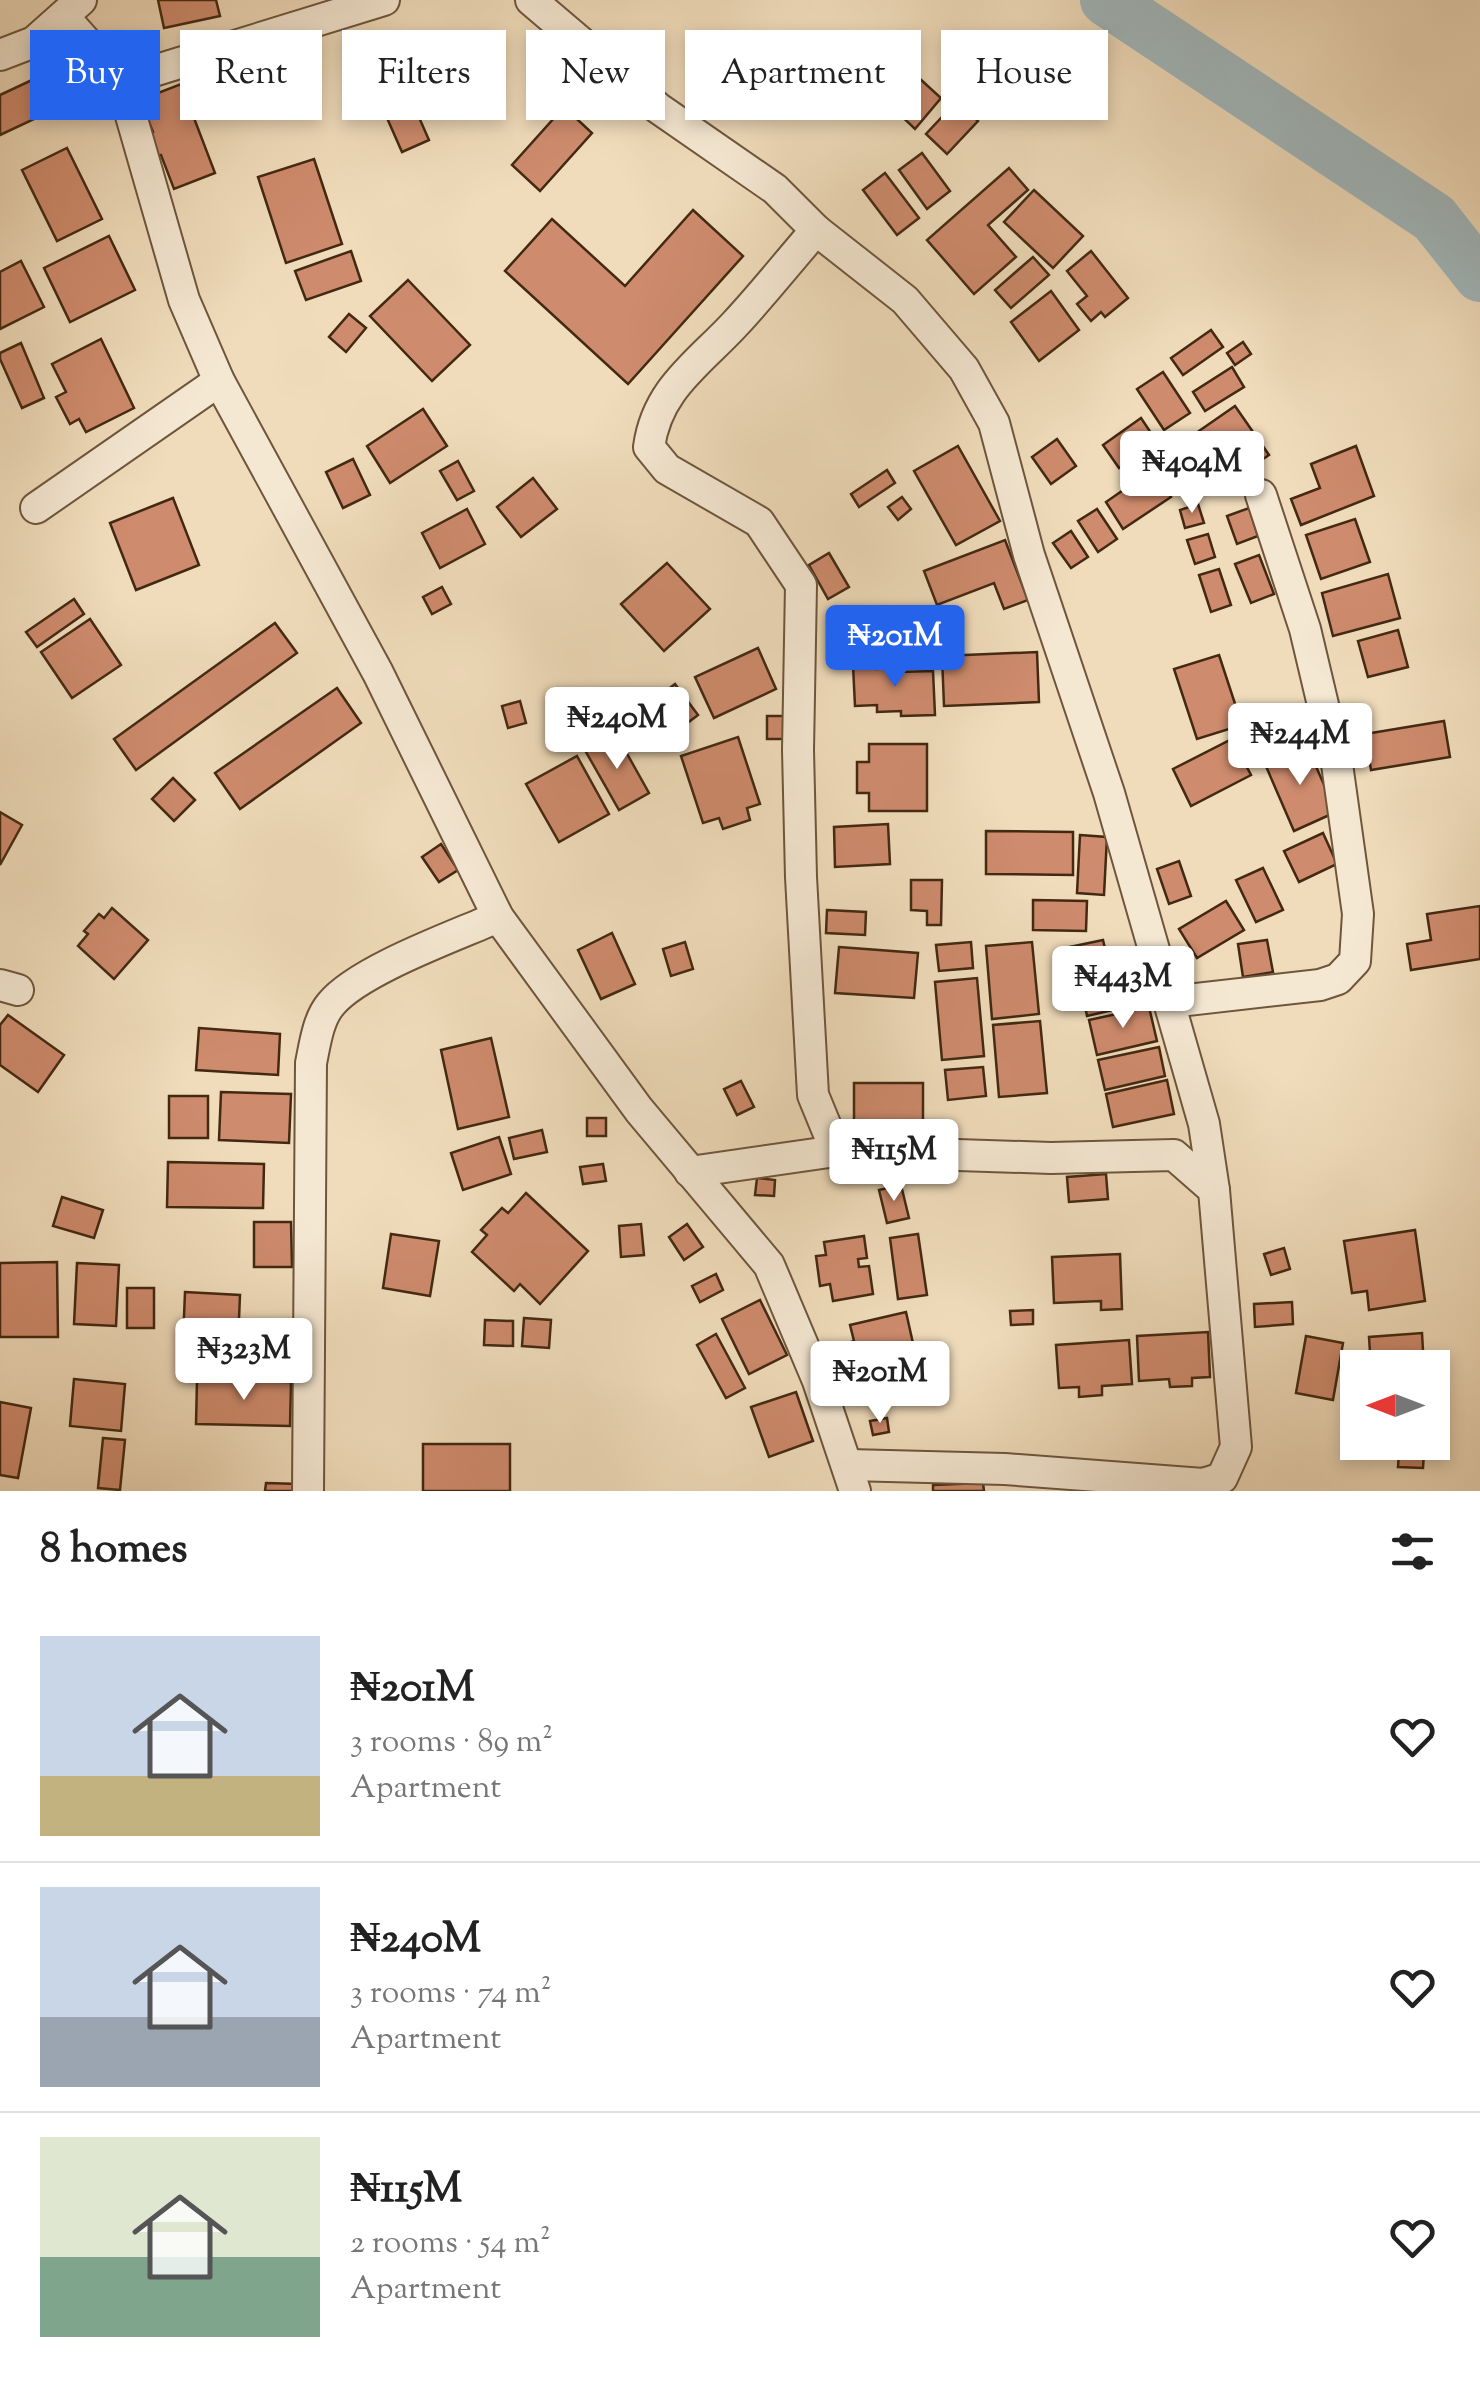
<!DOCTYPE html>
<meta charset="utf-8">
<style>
:root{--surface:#fff;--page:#f2f2f2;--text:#222;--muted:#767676;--line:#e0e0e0;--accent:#2563eb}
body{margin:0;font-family:"Sorts Mill Goudy",serif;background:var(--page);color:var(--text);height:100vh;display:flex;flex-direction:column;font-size:38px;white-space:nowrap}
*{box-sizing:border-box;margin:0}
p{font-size:32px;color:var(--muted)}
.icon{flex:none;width:55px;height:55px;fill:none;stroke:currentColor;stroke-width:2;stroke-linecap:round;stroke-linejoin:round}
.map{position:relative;height:1491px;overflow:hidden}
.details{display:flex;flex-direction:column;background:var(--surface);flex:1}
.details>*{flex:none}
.hud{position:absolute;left:30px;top:30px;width:1420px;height:90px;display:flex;gap:20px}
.needle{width:65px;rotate:270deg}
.controls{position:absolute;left:1340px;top:1350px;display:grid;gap:20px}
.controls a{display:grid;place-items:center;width:110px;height:110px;border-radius:0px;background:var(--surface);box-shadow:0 5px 15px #0003;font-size:50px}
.price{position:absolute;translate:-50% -85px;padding:0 22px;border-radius:10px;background:#fff;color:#222;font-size:32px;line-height:65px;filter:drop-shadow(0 2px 5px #0008)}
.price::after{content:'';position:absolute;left:50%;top:60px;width:30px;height:22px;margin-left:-15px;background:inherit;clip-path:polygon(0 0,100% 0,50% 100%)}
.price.current{background:var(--accent);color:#fff}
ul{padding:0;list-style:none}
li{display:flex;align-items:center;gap:30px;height:250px;padding:0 40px}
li+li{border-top:2px solid var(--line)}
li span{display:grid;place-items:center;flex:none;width:280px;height:200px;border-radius:0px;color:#555}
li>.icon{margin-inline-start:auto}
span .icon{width:120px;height:120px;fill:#fffc;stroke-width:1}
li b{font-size:42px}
h2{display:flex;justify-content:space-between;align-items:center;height:120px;padding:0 40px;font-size:42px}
.pill{padding:0 35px;border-radius:0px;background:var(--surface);box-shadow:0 5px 15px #0003;font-size:35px;line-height:90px}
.pill.current{background:var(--accent);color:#fff}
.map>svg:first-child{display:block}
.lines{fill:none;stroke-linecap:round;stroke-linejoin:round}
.river{stroke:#a1b8bd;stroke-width:52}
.building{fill:#ce8b6d;stroke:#432912;stroke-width:2.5}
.minor-casing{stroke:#6e563c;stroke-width:34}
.minor{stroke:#f5e8d3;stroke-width:30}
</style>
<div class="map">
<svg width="1480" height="1491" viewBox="0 0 1480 1491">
<rect width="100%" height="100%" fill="#f0dcbb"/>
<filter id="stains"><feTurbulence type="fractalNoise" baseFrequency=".002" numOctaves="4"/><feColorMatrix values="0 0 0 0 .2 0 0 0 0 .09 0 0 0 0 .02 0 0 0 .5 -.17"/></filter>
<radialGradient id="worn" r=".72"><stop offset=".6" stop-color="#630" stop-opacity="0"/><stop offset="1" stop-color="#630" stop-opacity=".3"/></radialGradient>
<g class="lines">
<polyline class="river" points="1106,0 1434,218 1480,276"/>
</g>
<g class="building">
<polygon points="158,0 216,0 220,16 164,28"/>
<polygon points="468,55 482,90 442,108 427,74"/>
<polygon points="919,78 941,98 915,129 893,108"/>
<polygon points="32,80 47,113 0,135 0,95"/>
<polygon points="403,81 429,140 402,152 376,93"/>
<polygon points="181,84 215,173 174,189 161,155 155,157 147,135 153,132 140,100"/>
<polygon points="957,101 978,121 947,154 926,134"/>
<polygon points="564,107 592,133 540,191 512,165"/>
<polygon points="67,148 102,219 57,241 22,170"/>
<polygon points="922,153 950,191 927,209 899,170"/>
<polygon points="314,159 342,244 286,263 258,177"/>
<polygon points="1009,168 1028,190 988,225 1016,257 974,294 927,240"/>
<polygon points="885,173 919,218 897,235 863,190"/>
<polygon points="1034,190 1083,236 1053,268 1004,222"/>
<polygon points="693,210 743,256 628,384 505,271 552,219 625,286"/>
<polygon points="109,236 135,290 70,322 44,268"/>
<polygon points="351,251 361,281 306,300 295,271"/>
<polygon points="1091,251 1128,298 1105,317 1101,312 1091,321 1077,304 1087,296 1067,271"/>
<polygon points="1033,257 1049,275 1011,308 995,290"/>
<polygon points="21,261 44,307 0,329 0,272"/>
<polygon points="408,280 470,345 432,381 370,316"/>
<polygon points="1051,291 1079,330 1039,361 1011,322"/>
<polygon points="349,314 366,328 346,352 329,337"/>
<polygon points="1211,330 1223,347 1183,375 1171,358"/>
<polygon points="101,339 134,408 86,432 79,419 70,424 56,397 66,392 52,364"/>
<polygon points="1243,342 1251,354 1235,365 1227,353"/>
<polygon points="21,343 44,398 22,408 0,359 0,353"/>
<polygon points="1232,367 1244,387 1205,411 1193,392"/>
<polygon points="1163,372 1190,413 1164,430 1137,389"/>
<polygon points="1235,406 1269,455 1229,482 1222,470 1212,477 1199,457 1184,467 1173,449"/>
<polygon points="423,409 447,446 390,483 367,446"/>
<polygon points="1141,418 1157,442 1119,468 1103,445"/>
<polygon points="1057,439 1076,466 1051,484 1032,457"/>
<polygon points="958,446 1000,521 956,545 914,471"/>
<polygon points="1356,446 1374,496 1301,525 1291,499 1320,488 1311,464"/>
<polygon points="353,459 370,495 343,508 326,472"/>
<polygon points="458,461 474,491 457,500 440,471"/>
<polygon points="887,470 895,483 859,507 851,494"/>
<polygon points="1152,470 1171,497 1123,529 1106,502"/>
<polygon points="533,478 557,509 521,537 497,507"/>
<polygon points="902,497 911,509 898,520 888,507"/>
<polygon points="173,498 199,565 136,590 110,523"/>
<polygon points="1198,504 1204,523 1185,528 1180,510"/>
<polygon points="1249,508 1258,536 1237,544 1227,516"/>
<polygon points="467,509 485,544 440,568 422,533"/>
<polygon points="1097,509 1117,539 1098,552 1078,521"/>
<polygon points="1355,519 1370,562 1321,579 1306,535"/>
<polygon points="1071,531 1088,557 1071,568 1053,543"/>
<polygon points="1208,534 1215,557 1195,564 1187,540"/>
<polygon points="1005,540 1028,600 1004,609 994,583 937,605 924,571"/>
<polygon points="829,553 849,587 828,599 809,565"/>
<polygon points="1259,555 1274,594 1251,603 1235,564"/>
<polygon points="667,563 710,609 664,651 621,604"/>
<polygon points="1219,569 1231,605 1211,612 1199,575"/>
<polygon points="1388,574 1400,618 1333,636 1322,593"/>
<polygon points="442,587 451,604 432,614 423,597"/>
<polygon points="74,599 84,614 37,647 26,632"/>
<polygon points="90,619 121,665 72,698 41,652"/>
<polygon points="275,623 297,653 136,770 114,739"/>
<polygon points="1398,630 1408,667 1368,677 1358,641"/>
<polygon points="758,648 776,689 714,718 695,677"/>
<polygon points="1037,652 1039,702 944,706 942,656"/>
<polygon points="1219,655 1242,725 1197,739 1174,669"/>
<polygon points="875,664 876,669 899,668 899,672 933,671 935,715 901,716 901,711 877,712 877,705 855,706 853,665"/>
<polygon points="675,684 698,715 656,747 633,716"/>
<polygon points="337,688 361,723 240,809 215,773"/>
<polygon points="520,701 526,723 508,728 502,706"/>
<rect x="767" y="716" width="17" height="23"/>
<polygon points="1444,721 1450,757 1371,770 1365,734"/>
<polygon points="616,734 649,793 619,810 586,752"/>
<polygon points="738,737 760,804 747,808 750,820 723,829 719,818 703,823 681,756"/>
<polygon points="1232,739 1251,775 1191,806 1173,769"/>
<polygon points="869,744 927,744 927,811 869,811 869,793 857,793 857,762 869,762"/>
<polygon points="1307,746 1336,812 1294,831 1265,764"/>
<polygon points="577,756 609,814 559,842 526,784"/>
<polygon points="173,778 195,800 174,821 152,799"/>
<polygon points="0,812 22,825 0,865"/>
<polygon points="888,824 890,864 835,867 834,827"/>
<polygon points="986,831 1073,832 1073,875 986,874"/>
<polygon points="1323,833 1337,864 1299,882 1284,851"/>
<polygon points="1080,835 1107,837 1104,895 1077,893"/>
<polygon points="441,844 458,870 439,882 422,857"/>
<polygon points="1179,861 1191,896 1169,904 1157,869"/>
<polygon points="1263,868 1283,910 1256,922 1236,880"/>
<polygon points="911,880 942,880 941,925 927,925 927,911 911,910"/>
<polygon points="1033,900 1087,901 1086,931 1033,930"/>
<polygon points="1226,901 1244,930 1197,958 1179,929"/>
<polygon points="1480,906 1480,959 1411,970 1407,944 1431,940 1427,914"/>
<polygon points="112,908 148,940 114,979 78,946 88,934 84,931 99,914 104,918"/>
<polygon points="827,910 866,912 865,935 826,933"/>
<polygon points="612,933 635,984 601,999 578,950"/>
<polygon points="1103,940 1110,970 1072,979 1065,948"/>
<polygon points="1267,940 1273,972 1243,977 1238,944"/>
<polygon points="685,942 693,969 671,976 663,949"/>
<polygon points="971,942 973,968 939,971 936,945"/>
<polygon points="1032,942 1039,1014 992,1019 986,946"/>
<polygon points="839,947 918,953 914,998 835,993"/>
<polygon points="1140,968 1147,1002 1087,1016 1080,982"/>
<polygon points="977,978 984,1056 942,1060 935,982"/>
<polygon points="1149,1007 1157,1041 1097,1055 1089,1020"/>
<polygon points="8,1015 64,1055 38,1092 0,1065 0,1025"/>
<polygon points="1040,1021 1047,1093 999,1097 993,1025"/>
<polygon points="199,1028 280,1034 278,1075 196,1070"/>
<polygon points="491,1038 509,1117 458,1129 441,1050"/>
<polygon points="1159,1047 1165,1076 1105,1090 1098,1060"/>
<polygon points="983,1067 986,1096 948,1100 945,1070"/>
<polygon points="1167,1080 1174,1114 1113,1127 1106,1094"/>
<polygon points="741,1081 754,1107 737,1115 724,1089"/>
<rect x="854" y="1083" width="69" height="39"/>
<polygon points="221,1092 291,1094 289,1143 219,1140"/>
<rect x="169" y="1096" width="39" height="42"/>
<rect x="587" y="1118" width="19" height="18"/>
<polygon points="542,1130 547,1152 514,1159 509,1138"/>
<polygon points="499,1137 511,1174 463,1190 451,1153"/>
<polygon points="168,1162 264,1164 263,1208 167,1207"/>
<polygon points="603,1164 606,1181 583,1184 580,1167"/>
<polygon points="1106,1174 1108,1199 1069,1202 1067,1177"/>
<polygon points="757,1178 775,1180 774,1196 755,1195"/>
<polygon points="901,1185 909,1218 887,1223 879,1190"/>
<polygon points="526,1193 588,1251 540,1304 520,1284 514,1291 472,1252 487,1235 481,1230 502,1208 508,1213"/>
<polygon points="62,1197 103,1210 94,1238 53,1226"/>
<polygon points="254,1222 291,1222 292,1267 254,1267"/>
<polygon points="641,1224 644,1255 621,1257 619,1226"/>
<polygon points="687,1224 703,1247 684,1260 669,1237"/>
<polygon points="1415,1230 1425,1301 1369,1310 1367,1291 1352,1293 1344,1241"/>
<polygon points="391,1234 439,1241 430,1296 383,1288"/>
<polygon points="918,1234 927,1295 898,1299 890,1238"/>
<polygon points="864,1236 867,1258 858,1259 859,1267 869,1266 873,1294 833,1301 830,1284 820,1286 816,1256 826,1255 824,1242"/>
<polygon points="1284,1248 1290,1269 1271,1275 1264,1254"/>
<polygon points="1120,1254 1122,1309 1101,1310 1101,1301 1054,1303 1052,1257"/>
<polygon points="57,1262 58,1337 0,1337 0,1263"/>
<polygon points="77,1263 119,1265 116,1326 74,1324"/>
<polygon points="716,1274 723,1290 700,1302 692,1286"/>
<rect x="127" y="1288" width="27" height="40"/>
<polygon points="185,1292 240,1295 238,1343 183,1341"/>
<polygon points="760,1300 787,1355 749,1374 722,1319"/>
<polygon points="1292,1302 1293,1324 1255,1327 1254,1304"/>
<polygon points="1033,1310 1033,1324 1011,1325 1010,1311"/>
<polygon points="906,1312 921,1379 865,1391 861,1372 855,1373 848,1343 854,1341 850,1325"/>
<polygon points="524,1318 551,1320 549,1348 522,1346"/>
<polygon points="485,1320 513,1321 513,1346 484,1345"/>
<polygon points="1208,1332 1210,1377 1192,1378 1192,1386 1170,1387 1169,1379 1139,1381 1137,1336"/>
<polygon points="1422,1333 1424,1368 1371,1368 1369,1337"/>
<polygon points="716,1334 745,1388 726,1398 697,1345"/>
<polygon points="1306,1336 1343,1343 1333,1400 1296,1393"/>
<polygon points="1129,1340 1132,1384 1102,1386 1102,1395 1079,1397 1079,1387 1059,1388 1056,1345"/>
<polygon points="74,1379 125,1384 121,1431 70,1426"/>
<polygon points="197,1380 291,1382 290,1426 196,1424"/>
<polygon points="796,1392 813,1441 769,1457 751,1407"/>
<polygon points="0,1402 31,1408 18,1478 0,1475"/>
<polygon points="887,1418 889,1432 873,1435 870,1421"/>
<polygon points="103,1438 125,1440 120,1490 98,1488"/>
<rect x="423" y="1444" width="87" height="47"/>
<polygon points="1399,1452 1424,1453 1423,1468 1398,1467"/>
<polygon points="266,1483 299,1484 298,1491 265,1491"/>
<polygon points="983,1483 984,1491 933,1491 933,1485"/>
</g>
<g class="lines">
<defs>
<g id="minor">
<polyline points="531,0 658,108 775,189 816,230 905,300 964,369 994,423 1029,555 1109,793 1204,1124 1214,1190 1236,1447 1222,1478 1203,1484 1005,1469 849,1465"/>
<polyline points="64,17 121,81 184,300 219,381 378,673 498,917 639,1110 769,1265 818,1381 855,1491"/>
<polyline points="0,55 34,42 81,0"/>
<polyline points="121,81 384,0"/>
<path d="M816 230C789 261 763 294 735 324 698 364 657 389 649 447L667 469 759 522 801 585 798 750 801 877 813 1095 836 1151"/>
<polyline points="36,508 219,381"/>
<polyline points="0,985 18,990"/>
<polyline points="1170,1002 1320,985 1338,979 1355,961 1358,914 1337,764 1305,629 1261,495"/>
<polyline points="690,1172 836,1151 1051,1158 1174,1155 1214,1190"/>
<path d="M308 1491 311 1063C315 1044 318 1019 331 1004 359 970 455 936 498 917"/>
</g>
</defs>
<use href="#minor" class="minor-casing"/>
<use href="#minor" class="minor"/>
</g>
<rect width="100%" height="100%" filter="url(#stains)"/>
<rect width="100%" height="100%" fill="url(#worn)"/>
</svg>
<div class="controls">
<a><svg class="needle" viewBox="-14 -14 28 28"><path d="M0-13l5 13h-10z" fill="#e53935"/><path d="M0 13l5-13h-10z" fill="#767676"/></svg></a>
</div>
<b class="price" style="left:1192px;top:516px">₦404M</b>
<b class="price current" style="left:895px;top:690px">₦201M</b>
<b class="price" style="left:617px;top:772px">₦240M</b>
<b class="price" style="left:1300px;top:788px">₦244M</b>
<b class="price" style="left:1123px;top:1031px">₦443M</b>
<b class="price" style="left:894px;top:1204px">₦115M</b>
<b class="price" style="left:244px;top:1403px">₦323M</b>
<b class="price" style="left:880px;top:1426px">₦201M</b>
<div class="hud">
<a class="pill current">Buy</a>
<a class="pill">Rent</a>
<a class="pill">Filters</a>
<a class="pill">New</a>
<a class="pill">Apartment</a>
<a class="pill">House</a>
</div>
</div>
<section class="details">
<h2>8 homes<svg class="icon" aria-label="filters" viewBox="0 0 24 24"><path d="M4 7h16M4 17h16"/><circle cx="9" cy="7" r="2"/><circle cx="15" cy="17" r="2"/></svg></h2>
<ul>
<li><span style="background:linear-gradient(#c9d6e8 70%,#c2b280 0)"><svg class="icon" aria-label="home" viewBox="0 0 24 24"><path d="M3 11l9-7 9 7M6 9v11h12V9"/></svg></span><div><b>₦201M</b><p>3 rooms · 89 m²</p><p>Apartment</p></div><svg class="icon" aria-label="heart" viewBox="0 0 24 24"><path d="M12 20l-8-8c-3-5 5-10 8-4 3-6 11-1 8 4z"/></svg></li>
<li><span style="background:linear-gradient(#c9d6e8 65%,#9aa5b1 0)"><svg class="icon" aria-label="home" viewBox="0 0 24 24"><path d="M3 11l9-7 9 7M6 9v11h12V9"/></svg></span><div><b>₦240M</b><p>3 rooms · 74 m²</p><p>Apartment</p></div><svg class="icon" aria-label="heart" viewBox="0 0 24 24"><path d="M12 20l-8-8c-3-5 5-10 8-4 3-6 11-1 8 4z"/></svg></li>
<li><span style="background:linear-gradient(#dfe7d0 60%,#7fa58c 0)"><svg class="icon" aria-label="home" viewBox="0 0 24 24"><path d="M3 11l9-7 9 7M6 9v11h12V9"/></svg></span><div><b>₦115M</b><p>2 rooms · 54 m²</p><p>Apartment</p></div><svg class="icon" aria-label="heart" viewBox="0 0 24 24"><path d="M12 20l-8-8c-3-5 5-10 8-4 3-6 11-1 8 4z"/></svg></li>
</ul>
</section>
